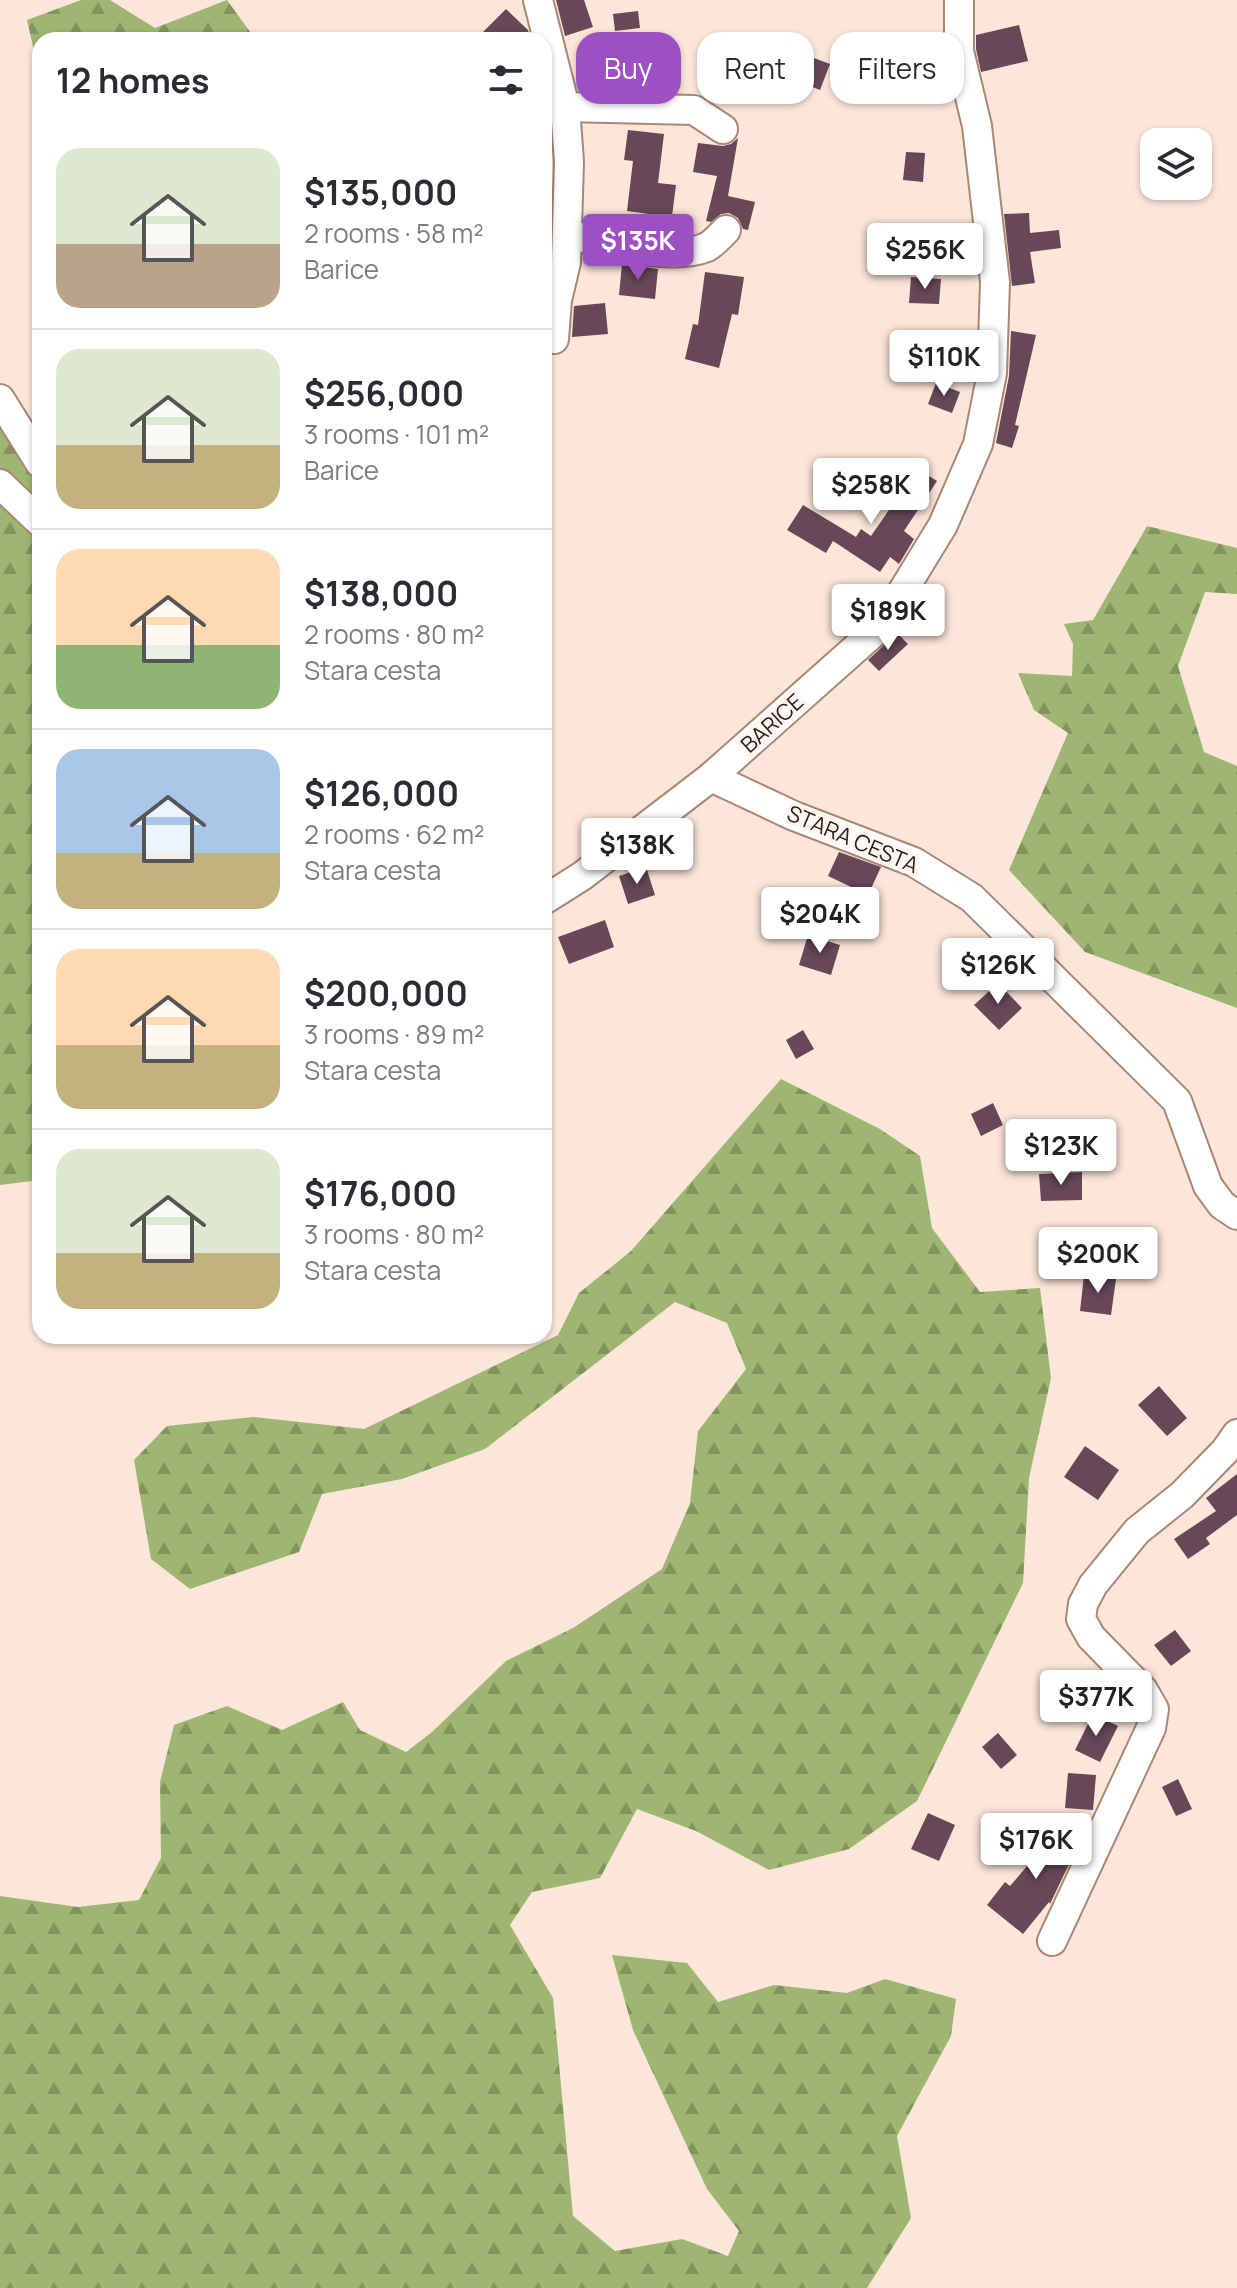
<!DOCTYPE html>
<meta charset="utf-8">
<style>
:root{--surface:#fff;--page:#f7f7f7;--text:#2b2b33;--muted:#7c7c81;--line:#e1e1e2;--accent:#9c50c2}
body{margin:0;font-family:Manrope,sans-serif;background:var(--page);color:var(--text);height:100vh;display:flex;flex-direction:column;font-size:30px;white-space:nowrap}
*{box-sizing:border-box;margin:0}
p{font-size:26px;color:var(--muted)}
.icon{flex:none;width:44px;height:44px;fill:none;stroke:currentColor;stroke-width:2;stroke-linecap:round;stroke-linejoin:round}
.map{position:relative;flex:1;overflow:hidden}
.drawer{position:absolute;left:32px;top:32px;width:520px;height:1312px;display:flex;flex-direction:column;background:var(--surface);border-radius:24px;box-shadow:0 2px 6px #0004}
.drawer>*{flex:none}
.top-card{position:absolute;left:576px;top:32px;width:540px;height:72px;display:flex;gap:16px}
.buttons{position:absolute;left:1140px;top:128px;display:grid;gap:16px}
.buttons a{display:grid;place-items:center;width:72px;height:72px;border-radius:16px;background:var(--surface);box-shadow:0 2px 6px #0004;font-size:40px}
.price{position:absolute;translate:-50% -68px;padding:0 18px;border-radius:8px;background:#fff;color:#222;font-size:26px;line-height:52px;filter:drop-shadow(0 2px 4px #0008)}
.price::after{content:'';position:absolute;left:50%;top:48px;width:24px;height:18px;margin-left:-12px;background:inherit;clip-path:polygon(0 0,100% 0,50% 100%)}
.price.current{background:var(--accent);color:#fff}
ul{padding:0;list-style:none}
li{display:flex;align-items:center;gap:24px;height:200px;padding:0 24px}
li+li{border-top:2px solid var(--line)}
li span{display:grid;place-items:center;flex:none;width:224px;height:160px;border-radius:24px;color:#555}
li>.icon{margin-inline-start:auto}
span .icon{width:96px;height:96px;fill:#fffc;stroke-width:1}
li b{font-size:34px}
h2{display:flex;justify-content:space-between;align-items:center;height:96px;padding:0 24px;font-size:34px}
.chip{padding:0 28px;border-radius:24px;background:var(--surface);box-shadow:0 2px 6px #0004;font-size:28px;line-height:72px}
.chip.current{background:var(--accent);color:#fff}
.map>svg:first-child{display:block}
.forest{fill:url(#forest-firs)}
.building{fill:#684857}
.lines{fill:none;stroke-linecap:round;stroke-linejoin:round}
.minor-casing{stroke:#a88775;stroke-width:32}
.minor{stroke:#fff;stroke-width:28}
.labels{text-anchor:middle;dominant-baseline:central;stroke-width:8;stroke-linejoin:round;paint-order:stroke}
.street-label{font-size:22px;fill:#2d2019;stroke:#fef6f2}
</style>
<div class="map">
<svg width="1237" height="2288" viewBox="0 0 1237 2288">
<defs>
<pattern id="forest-firs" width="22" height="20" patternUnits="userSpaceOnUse" patternTransform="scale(2)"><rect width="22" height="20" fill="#9fb672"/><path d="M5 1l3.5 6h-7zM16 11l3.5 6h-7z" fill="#82945d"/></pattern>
</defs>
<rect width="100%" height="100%" fill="#fce6da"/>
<g class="forest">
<polygon points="81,0 110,0 155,28 227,0 256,40 40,40 40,77 27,20"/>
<polygon points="0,423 40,444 40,1180 0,1185"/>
<polygon points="1147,526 1237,548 1237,594 1205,592 1178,666 1204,752 1237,766 1237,1008 1085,952 1009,870 1068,733 1034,710 1018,673 1072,676 1073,644 1064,624 1093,620"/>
<polygon points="781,1079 880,1129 920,1156 932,1228 980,1292 1040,1288 1051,1378 1029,1478 1023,1583 917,1801 849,1849 769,1870 696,1831 637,1809 600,1878 532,1892 510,1925 553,1998 573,2216 615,2251 682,2239 728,2256 739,2231 707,2189 633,2030 612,1955 687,1963 718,2002 774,1985 847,1993 885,1979 956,1999 951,2036 897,2136 911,2218 867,2288 0,2288 0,1896 78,1907 139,1900 161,1858 160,1782 174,1725 227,1706 282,1730 343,1702 360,1730 406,1752 432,1732 506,1661 573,1628 662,1569 690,1503 698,1431 746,1369 727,1323 675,1302 485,1449 402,1479 322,1494 299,1552 190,1589 151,1559 134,1460 167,1426 253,1417 364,1429 558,1335 579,1293 631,1251"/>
</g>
<g class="building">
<polygon points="556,0 584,0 593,27 565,36"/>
<polygon points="506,9 528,30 531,40 475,40"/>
<polygon points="638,11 640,28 615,31 613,14"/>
<polygon points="1019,25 1028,61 981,72 976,49 976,35"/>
<polygon points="798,52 830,64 820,90 788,77"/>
<polygon points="917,61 943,64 939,87 914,84"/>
<polygon points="622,66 659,69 657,92 619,91"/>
<polygon points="856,66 884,68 883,92 855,92"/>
<polygon points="628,130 664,134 658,183 676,185 671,224 655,223 656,215 627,211 633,161 624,160"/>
<polygon points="738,138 728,196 755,202 748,230 743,229 738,218 729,213 721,214 711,222 706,221 717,176 693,172 698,143 723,146 731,144"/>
<polygon points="906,152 925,153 923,182 903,180"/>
<polygon points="1029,213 1030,233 1059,230 1061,248 1030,252 1035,283 1012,286 1004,214"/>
<polygon points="622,264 658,269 655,299 619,295"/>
<polygon points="705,272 744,277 738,315 732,314 719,368 685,359 693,324 698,325"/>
<polygon points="911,277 941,279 939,304 909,303"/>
<polygon points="605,303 608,334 572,337 574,306"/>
<polygon points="1011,331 1036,335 1015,425 1019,426 1012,448 996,443 1009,376"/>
<polygon points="936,383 960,392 952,413 928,404"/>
<polygon points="913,466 937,481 904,531 914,539 899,564 890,557 880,572 833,541 826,553 787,530 803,505 856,537 861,529 871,536 902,491 899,489"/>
<polygon points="897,633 908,644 879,671 868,660"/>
<polygon points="839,852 881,867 868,895 828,876"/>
<polygon points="646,867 655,895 628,904 619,876"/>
<polygon points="605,920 614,947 569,964 558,937"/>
<polygon points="808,935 840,945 831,975 799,965"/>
<polygon points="998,983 1022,1008 999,1030 974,1005"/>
<polygon points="803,1030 814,1049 796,1059 786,1040"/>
<polygon points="993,1103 1003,1125 981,1136 971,1114"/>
<polygon points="1082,1172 1082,1200 1041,1201 1039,1174"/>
<polygon points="1084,1275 1116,1279 1111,1315 1080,1311"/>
<polygon points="1159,1386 1187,1418 1167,1436 1138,1405"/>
<polygon points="1085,1446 1119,1470 1098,1500 1064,1477"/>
<polygon points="1237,1474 1237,1515 1206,1538 1210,1544 1188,1559 1174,1539 1216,1511 1206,1498"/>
<polygon points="1175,1630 1191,1651 1171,1666 1154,1645"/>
<polygon points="1093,1714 1118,1726 1100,1762 1075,1750"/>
<polygon points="998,1733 1017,1755 1001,1769 982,1747"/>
<polygon points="1068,1773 1096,1775 1093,1810 1065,1808"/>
<polygon points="1178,1779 1192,1809 1176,1816 1162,1787"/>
<polygon points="928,1813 955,1825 939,1861 911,1849"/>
<polygon points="1049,1825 1081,1839 1050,1904 1049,1902 1023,1934 987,1905 1005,1882 1010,1886 1034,1858"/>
</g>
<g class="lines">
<defs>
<g id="minor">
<polyline points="538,0 565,107 569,162 566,262 557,300 554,339"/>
<polyline points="565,107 694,110 723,129"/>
<path d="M568 234C605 243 671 262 707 247 714 243 720 236 726 230"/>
<polyline points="0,399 40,463"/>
<polyline points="0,484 40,522"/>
<polyline points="711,777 882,625 943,525 978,444 992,373 995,282 977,126 959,51 959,0"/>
<polyline points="544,900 582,876 711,777 794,816 914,862 972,898 1177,1101 1208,1186 1222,1205 1237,1215"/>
<polyline points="1052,1941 1151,1728 1154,1709 1143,1690 1091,1637 1081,1619 1083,1604 1093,1585 1137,1531 1182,1495 1225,1451 1237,1434"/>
</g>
</defs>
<use href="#minor" class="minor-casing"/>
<use href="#minor" class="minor"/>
</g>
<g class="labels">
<g class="street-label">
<text transform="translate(772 723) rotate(-42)">BARICE</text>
<text transform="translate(853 839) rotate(23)">STARA CESTA</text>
</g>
</g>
</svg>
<div class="buttons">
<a><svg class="icon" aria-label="layers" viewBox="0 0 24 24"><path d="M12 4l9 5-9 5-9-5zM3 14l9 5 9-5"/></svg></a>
</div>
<b class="price current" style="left:638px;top:282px">$135K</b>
<b class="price" style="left:925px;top:291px">$256K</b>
<b class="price" style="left:944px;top:398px">$110K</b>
<b class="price" style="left:871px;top:526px">$258K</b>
<b class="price" style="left:888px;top:652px">$189K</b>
<b class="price" style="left:637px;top:886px">$138K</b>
<b class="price" style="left:820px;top:955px">$204K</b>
<b class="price" style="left:998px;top:1006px">$126K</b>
<b class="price" style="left:1061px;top:1187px">$123K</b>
<b class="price" style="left:1098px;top:1295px">$200K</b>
<b class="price" style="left:1096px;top:1738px">$377K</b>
<b class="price" style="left:1036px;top:1881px">$176K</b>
<div class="top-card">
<a class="chip current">Buy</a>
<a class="chip">Rent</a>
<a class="chip">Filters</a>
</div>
<section class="drawer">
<h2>12 homes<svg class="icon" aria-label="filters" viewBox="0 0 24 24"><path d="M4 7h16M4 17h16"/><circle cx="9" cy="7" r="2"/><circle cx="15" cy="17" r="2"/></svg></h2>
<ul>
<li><span style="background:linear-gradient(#dfe7d0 60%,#b9a48a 0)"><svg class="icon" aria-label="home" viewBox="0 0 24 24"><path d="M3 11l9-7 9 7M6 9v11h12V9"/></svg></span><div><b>$135,000</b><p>2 rooms · 58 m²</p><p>Barice</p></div></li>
<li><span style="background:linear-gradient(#dfe7d0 60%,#c2b280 0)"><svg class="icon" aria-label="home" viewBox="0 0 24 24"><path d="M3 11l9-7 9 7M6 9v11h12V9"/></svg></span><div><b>$256,000</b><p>3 rooms · 101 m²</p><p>Barice</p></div></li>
<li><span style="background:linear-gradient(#ffd9b3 60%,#8fb573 0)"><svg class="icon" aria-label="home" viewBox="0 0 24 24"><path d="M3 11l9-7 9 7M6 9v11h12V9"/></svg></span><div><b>$138,000</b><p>2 rooms · 80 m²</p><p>Stara cesta</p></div></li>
<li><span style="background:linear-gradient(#a9c7e8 65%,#c2b280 0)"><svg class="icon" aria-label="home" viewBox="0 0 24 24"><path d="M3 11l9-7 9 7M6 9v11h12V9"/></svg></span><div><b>$126,000</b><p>2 rooms · 62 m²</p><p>Stara cesta</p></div></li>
<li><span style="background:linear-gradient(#ffd9b3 60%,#c2b280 0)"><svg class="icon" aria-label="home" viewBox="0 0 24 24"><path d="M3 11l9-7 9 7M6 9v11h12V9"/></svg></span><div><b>$200,000</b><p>3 rooms · 89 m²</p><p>Stara cesta</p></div></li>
<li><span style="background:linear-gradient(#dfe7d0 65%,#c2b280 0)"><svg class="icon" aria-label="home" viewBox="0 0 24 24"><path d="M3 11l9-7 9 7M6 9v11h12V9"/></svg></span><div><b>$176,000</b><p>3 rooms · 80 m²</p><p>Stara cesta</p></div></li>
</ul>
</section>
</div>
